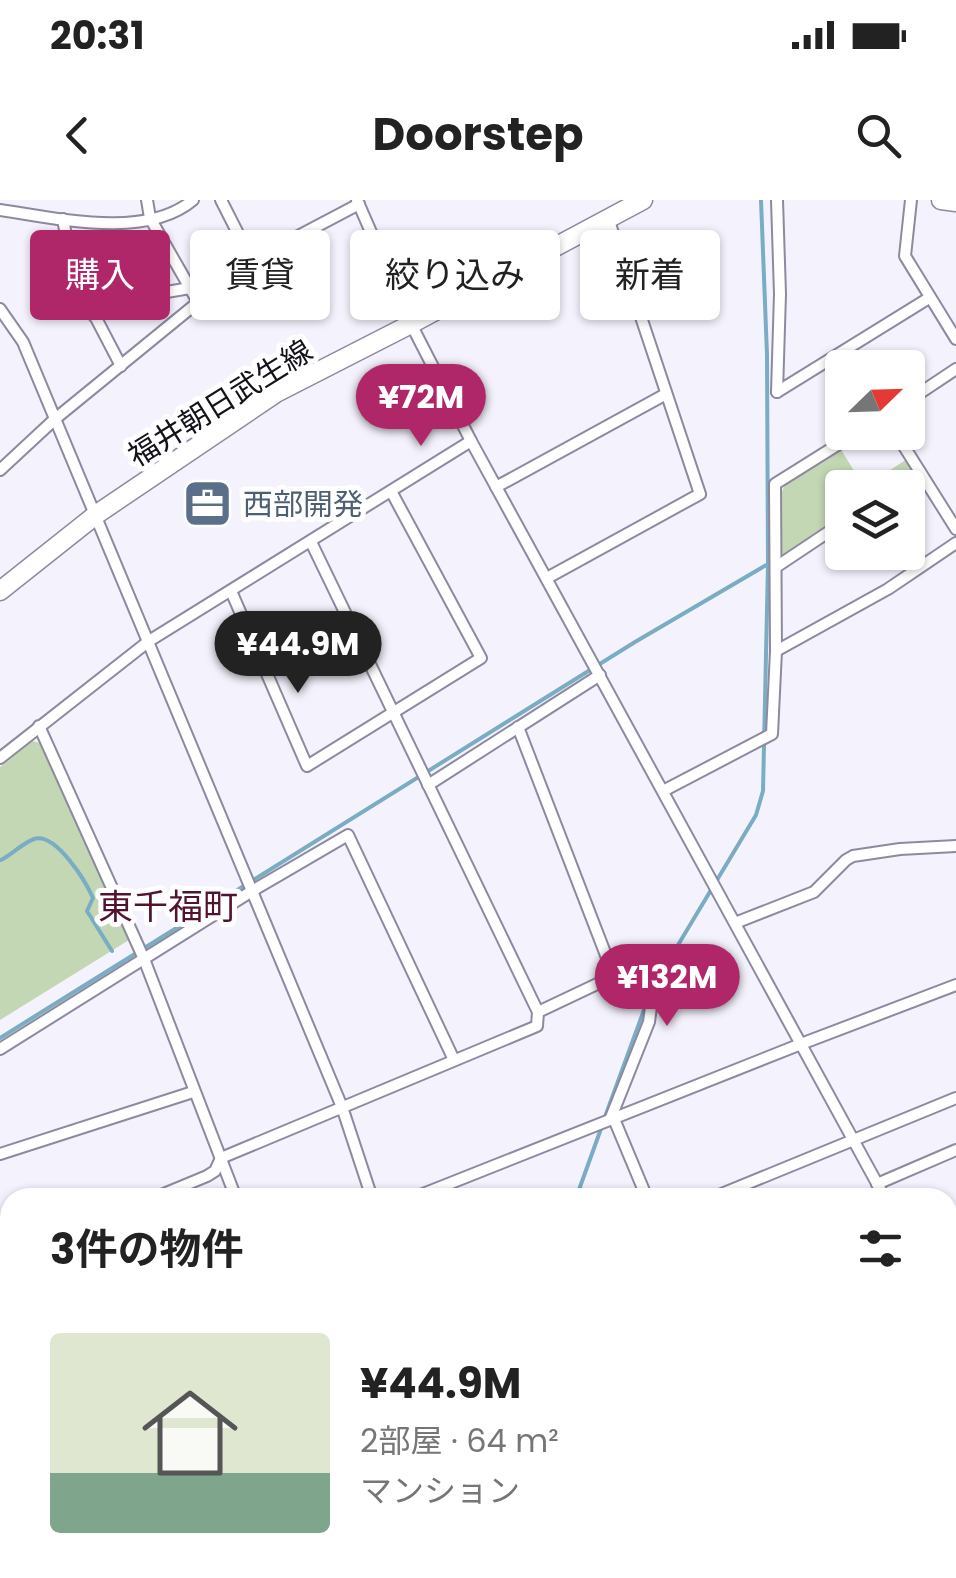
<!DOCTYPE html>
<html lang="ja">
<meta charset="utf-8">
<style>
:root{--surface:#fff;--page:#f2f2f2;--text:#222;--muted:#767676;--line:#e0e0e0;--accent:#b02769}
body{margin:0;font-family:Poppins,"Noto Sans JP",sans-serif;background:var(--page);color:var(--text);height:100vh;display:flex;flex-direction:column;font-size:38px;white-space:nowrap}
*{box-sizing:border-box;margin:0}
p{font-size:32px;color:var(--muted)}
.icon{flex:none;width:55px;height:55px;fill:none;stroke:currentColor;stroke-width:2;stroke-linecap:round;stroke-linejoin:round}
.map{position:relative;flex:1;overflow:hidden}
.sheet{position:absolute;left:0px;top:988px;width:958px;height:392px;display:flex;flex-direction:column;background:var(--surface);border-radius:30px 30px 0 0;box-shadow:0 2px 8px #0004}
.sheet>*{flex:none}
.guide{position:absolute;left:30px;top:30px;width:898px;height:90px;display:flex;gap:20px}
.needle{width:65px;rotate:67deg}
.tools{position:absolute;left:825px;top:150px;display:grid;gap:20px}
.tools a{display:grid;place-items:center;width:100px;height:100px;border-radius:10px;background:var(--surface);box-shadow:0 2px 8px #0004;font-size:50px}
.price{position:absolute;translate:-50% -85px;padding:0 22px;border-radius:35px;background:var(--accent);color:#fff;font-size:32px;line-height:65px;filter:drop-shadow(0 2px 5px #0008)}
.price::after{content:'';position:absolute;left:50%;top:60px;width:30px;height:22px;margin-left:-15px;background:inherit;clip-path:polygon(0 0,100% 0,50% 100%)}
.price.on{background:#222;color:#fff}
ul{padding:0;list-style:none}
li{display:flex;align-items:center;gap:30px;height:250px;padding:0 50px}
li+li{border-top:2px solid var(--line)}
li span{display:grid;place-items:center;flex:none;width:280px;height:200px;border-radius:10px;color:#555}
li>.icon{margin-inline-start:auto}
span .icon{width:120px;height:120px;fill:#fffc;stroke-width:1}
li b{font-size:42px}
h2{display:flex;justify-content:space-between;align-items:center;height:120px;padding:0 50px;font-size:42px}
.pill{padding:0 35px;border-radius:10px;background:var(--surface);box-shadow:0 2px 8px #0004;font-size:35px;line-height:90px}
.pill.on{background:var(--accent);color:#fff}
.status{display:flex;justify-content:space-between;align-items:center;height:70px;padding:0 50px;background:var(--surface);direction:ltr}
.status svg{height:28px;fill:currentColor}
header{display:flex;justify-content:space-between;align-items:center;height:130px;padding:0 50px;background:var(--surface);font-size:45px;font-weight:700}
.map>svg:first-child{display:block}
.green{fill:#c3d7b5}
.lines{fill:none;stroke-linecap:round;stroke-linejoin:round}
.stream{stroke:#7aacc3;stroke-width:4}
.river{stroke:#7aacc3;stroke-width:22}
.street-casing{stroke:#8c8a9f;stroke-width:14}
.primary-casing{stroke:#8c8a9f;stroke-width:21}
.street{stroke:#fff;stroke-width:10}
.primary{stroke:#fff;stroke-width:18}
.labels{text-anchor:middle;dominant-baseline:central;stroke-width:10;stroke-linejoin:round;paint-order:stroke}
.street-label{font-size:30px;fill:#13121a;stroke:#fff}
.service-label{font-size:30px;fill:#4e5e75;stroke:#fff;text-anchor:start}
.quarter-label{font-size:35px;fill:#531230;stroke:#fff}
</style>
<div class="status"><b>20:31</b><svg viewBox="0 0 49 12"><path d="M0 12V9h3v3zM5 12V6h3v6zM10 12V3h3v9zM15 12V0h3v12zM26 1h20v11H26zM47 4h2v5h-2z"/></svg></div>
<header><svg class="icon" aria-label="back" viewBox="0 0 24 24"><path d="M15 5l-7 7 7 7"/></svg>Doorstep<svg class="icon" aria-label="search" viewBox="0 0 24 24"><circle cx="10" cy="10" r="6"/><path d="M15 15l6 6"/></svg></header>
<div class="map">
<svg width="956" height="1378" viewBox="0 0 956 1378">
<rect width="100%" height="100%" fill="#f4f3fd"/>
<g class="green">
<polygon points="840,248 864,287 907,259 915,271 890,287 842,288 842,319 787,357 781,355 782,292 786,281"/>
<polygon points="32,541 40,543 129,740 0,820 0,567"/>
<polygon points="10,1178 10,1370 228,1370 232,1378 204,1378 202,1374 191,1378 0,1378 0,1182"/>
</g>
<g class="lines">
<g class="stream">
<path d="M1 660C12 654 23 643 34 639 56 632 86 682 93 698L87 711 112 751"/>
<polyline points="651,790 756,615 763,591 768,364 767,155 761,0"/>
<polyline points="0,838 635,442 768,364"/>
<polyline points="605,917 648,799"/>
<polyline points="576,998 602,926"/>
</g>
<g class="river">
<polyline points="948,1226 956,1220"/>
<polyline points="677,1378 693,1370"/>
</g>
<defs>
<g id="street">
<polyline points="147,0 150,18 198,102"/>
<polyline points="221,0 253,63"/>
<polyline points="357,0 411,124 471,241 885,998"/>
<polyline points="777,0 780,94 777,192"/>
<polyline points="911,0 905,56 956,139"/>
<path d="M0 10C56 18 146 40 193 0"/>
<polyline points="63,19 73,74 121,166"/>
<polyline points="0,109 23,142 342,907 372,998"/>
<polyline points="94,116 155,94 190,88"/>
<polyline points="777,192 929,98"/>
<polyline points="908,201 956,169"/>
<polyline points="895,232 956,329"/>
<polyline points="0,270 55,219 224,81 287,42 359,4"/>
<polyline points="496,287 666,194"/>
<polyline points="897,288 920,272"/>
<polyline points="776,367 842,323"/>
<polyline points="547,378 700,294 608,18"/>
<polyline points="231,391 307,566 481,458 391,291"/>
<polyline points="776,451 888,389 956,343"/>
<polyline points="39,526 144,759 236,998"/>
<polyline points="518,527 614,776"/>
<polyline points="0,558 149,441 471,241"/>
<polyline points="428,585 600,475"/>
<polyline points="663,591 772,534 776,451 775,284 858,232"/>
<polyline points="735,723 814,692 846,660 853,656 900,649 956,646"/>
<polyline points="538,812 614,776 643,782 652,799 649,822 610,920"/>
<polyline points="0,849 252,691 348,635 454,860"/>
<polyline points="614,919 647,998"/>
<polyline points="0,954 193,892"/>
<polyline points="877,984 956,950"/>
<polyline points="154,998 207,976 215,971 221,958 537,826 538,812 311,342"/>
<polyline points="413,998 801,844 956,785"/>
<polyline points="712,998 956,898"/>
<polyline points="0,1048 10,1044"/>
<polyline points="0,1053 10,1078"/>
<polyline points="948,1112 956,1127"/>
<polyline points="0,1161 10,1157"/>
<polyline points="948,1214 956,1208"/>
<polyline points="244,1370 247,1378"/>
<polyline points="550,1370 554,1378"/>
<polyline points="655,1378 672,1370"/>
</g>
<g id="primary">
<polyline points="941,0 956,2"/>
<polyline points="0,391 97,314 276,193 411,124 643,0"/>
</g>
</defs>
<use href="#street" class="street-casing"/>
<use href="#primary" class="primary-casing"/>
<use href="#street" class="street"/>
<use href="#primary" class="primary"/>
</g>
<defs>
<symbol id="office-square" viewBox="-11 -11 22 22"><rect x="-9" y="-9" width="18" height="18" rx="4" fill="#5c6f8a" stroke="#fff"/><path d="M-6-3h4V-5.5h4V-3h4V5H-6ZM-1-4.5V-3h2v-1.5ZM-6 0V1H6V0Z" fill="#fff"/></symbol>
</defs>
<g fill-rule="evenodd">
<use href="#office-square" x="180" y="276" width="55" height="55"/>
</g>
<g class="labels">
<g class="street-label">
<text transform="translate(220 203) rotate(-32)">福井朝日武生線</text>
</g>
<g class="service-label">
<text x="243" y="304">西部開発</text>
</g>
<g class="quarter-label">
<text x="168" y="706">東千福町</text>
</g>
</g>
</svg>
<div class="tools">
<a><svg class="needle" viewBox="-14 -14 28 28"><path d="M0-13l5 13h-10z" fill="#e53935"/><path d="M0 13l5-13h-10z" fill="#767676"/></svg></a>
<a><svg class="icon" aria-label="layers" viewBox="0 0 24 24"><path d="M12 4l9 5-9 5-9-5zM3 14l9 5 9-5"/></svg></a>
</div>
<b class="price" style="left:421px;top:249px">¥72M</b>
<b class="price on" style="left:298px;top:496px">¥44.9M</b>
<b class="price" style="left:667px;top:829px">¥132M</b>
<div class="guide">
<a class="pill on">購入</a>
<a class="pill">賃貸</a>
<a class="pill">絞り込み</a>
<a class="pill">新着</a>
</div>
<section class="sheet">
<h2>3件の物件<svg class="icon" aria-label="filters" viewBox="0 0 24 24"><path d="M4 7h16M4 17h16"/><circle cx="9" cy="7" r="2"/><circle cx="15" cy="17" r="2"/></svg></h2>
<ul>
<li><span style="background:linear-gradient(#dfe7d0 70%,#7fa58c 0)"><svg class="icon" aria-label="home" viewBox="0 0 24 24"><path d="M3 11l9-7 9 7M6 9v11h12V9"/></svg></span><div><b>¥44.9M</b><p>2部屋 · 64 m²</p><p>マンション</p></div></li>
</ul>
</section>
</div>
